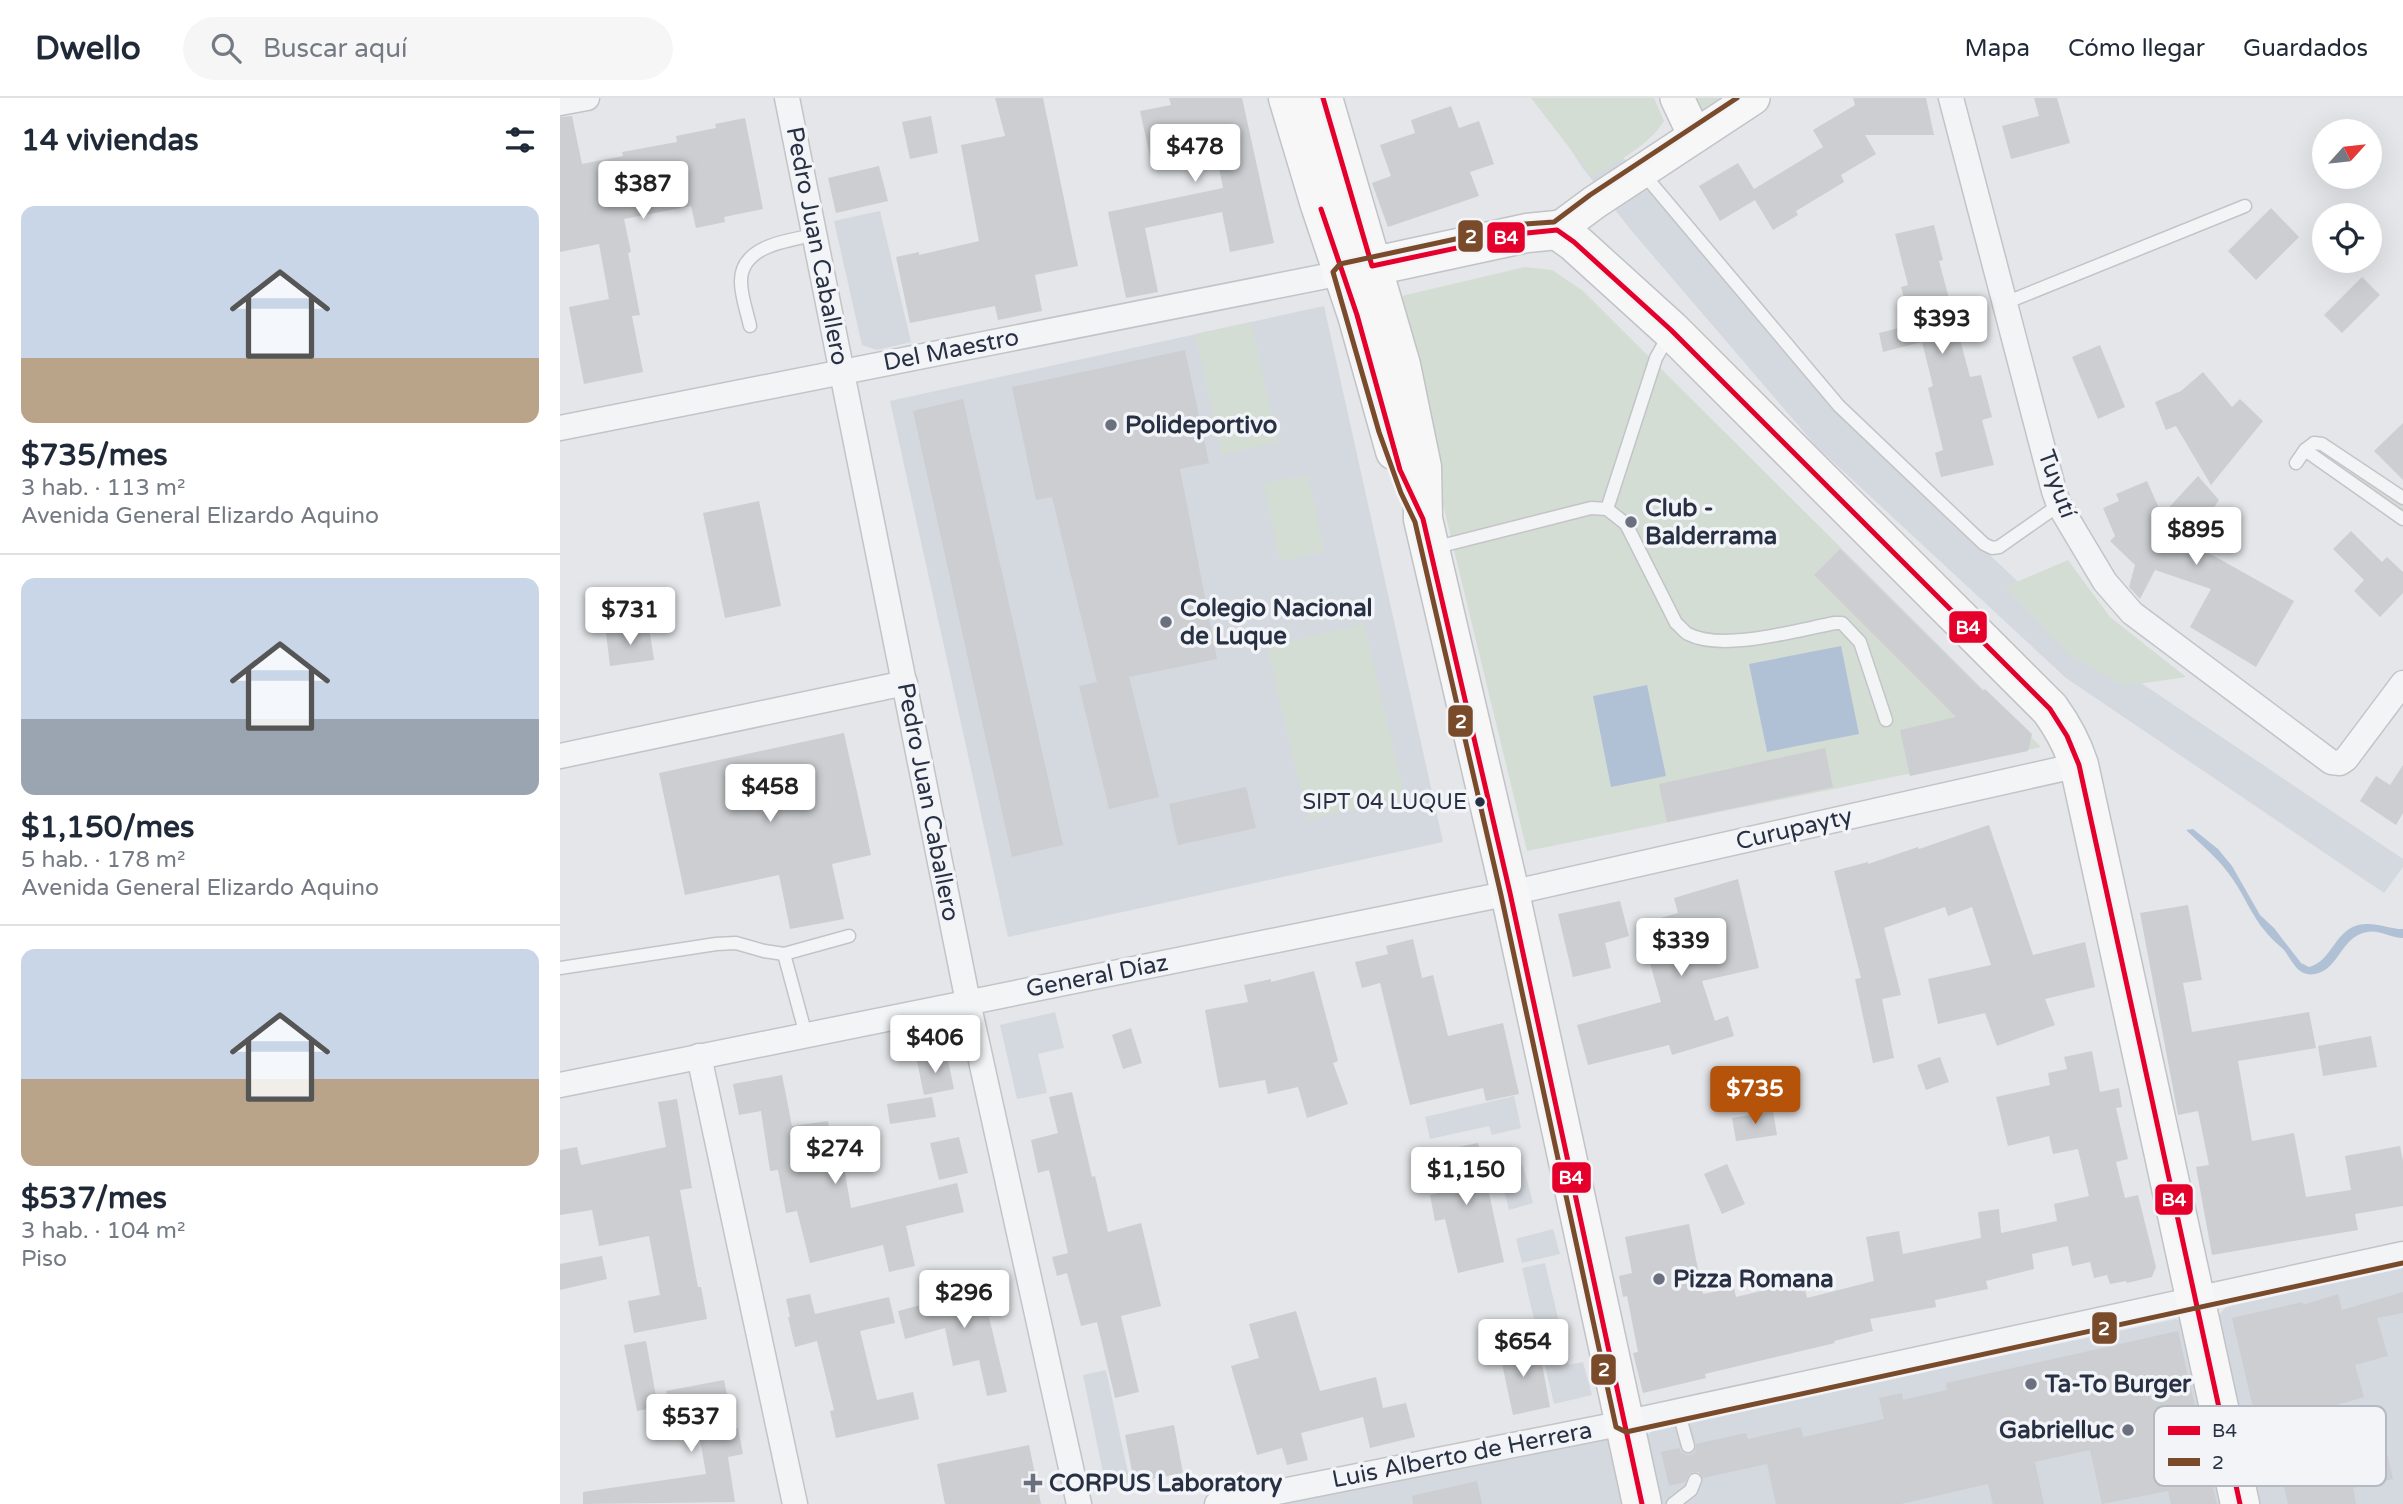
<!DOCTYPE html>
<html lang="es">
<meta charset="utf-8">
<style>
:root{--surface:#fff;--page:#f6f6f7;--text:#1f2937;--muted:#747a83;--line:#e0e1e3;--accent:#b45309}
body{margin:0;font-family:"Varela Round",sans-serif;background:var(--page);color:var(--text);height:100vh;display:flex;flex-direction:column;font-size:26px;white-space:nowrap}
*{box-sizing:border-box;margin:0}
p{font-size:23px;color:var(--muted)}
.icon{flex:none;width:38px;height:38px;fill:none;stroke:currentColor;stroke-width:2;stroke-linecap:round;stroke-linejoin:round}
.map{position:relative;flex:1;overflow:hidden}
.details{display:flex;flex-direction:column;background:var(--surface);width:560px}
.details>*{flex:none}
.needle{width:46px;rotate:63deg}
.controls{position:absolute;left:1752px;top:21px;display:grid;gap:14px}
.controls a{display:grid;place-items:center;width:70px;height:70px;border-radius:50%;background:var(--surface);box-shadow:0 7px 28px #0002;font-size:35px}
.price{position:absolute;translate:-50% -60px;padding:0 16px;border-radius:7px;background:#fff;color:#222;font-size:23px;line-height:46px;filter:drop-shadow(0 2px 4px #0008)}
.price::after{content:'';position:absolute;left:50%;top:42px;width:21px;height:16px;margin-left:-10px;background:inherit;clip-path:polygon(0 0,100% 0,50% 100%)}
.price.current{background:var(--accent);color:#fff}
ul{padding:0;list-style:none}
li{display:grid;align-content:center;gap:14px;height:371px;padding:0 21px}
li+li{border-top:2px solid var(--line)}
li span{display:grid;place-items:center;height:217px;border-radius:14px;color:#555}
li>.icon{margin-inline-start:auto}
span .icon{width:126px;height:126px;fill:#fffc;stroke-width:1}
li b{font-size:30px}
h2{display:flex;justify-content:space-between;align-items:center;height:84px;padding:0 21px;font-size:30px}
header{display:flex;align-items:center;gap:42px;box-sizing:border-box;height:98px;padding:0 35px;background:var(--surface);border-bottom:2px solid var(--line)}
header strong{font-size:33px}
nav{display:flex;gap:38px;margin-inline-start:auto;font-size:24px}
.search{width:490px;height:63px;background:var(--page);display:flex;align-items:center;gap:18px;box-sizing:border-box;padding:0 24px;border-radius:38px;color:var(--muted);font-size:26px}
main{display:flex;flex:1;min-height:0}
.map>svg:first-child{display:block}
.built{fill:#d4d9df}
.green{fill:#d4ddd4}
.water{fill:#b0c1d5}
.building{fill:#ccced1}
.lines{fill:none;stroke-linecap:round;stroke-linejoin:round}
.lane-casing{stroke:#c2c4c7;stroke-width:15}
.street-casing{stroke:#c2c4c7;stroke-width:27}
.secondary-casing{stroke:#c2c4c7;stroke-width:36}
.primary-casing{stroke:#c0c3c7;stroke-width:41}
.lane{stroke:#f3f4f6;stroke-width:12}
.street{stroke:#f3f4f6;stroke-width:24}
.secondary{stroke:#f7f7f7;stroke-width:33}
.primary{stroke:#f7f7f7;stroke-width:38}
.bus-1-casing{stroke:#f2f4f8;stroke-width:10}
.bus-2-casing{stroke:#f2f4f8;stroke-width:10}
.bus-1{stroke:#e4002b;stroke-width:5}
.bus-2{stroke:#7a4b2a;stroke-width:5}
.poi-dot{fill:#6a707e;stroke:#f2f4f8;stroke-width:2.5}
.bus-dot{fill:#283144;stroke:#f2f4f8;stroke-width:2.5}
.labels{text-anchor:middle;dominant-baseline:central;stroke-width:7;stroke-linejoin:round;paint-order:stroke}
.bus-label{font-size:22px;fill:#283144;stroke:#f2f4f8;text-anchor:end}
.street-label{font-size:24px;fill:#283144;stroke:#f2f4f8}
.poi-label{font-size:24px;font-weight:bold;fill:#283144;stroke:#f2f4f8;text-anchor:start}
.key{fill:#f2f4f8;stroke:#b5bac2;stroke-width:2}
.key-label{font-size:19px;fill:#283144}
.line-badge{stroke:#f2f4f8;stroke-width:2.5}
.badge-label{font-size:19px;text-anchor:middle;font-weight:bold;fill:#fff}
</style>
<header>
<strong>Dwello</strong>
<div class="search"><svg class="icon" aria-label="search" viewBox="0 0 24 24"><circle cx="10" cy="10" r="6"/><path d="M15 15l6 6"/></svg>Buscar aquí</div>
<nav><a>Mapa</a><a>Cómo llegar</a><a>Guardados</a></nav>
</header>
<main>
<section class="details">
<h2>14 viviendas<svg class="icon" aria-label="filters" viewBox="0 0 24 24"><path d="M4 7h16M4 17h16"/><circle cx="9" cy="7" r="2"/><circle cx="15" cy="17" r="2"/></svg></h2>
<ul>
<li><span style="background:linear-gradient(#c9d6e8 70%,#b9a48a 0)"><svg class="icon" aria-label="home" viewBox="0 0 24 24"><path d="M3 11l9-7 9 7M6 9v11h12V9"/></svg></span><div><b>$735/mes</b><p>3 hab. · 113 m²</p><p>Avenida General Elizardo Aquino</p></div></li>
<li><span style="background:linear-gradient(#c9d6e8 65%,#9aa5b1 0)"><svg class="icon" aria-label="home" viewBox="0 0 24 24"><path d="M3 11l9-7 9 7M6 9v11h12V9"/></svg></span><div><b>$1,150/mes</b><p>5 hab. · 178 m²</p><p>Avenida General Elizardo Aquino</p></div></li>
<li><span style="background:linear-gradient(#c9d6e8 60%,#b9a48a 0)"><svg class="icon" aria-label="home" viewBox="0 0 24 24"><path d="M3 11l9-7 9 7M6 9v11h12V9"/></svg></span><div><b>$537/mes</b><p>3 hab. · 104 m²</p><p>Piso</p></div></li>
</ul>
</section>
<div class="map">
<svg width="1843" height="1406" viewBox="0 0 1843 1406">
<rect width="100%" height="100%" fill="#e4e6e9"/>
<g class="built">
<polygon points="978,0 1055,49 1099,105 1283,320 1529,550 1843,761 1843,769 1824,795 1506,580 1256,348 1070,131 1022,69"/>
<polygon points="320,113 351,244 317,252 302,247 274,123"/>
<polygon points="764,208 883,744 448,839 330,303"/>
<polygon points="495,914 504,950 478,956 487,995 457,1001 440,927"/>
<polygon points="954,998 961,1030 932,1037 929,1028 870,1041 865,1019"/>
<polygon points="963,1067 973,1105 949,1112 939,1073"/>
<polygon points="993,1131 1000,1156 962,1165 956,1141"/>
<polygon points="985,1165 1009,1267 1023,1264 1032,1297 994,1306 962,1170"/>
<polygon points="1843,1170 1843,1406 1697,1406 1659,1227 1660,1216 1665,1210 1672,1207"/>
<polygon points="1616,1221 1624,1225 1666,1406 1097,1406 1085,1339 1095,1331"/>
<polygon points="546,1272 570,1384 546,1389 523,1277"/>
<polygon points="1041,1342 1049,1342 1068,1406 720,1406"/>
</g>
<g class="green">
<path d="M971 0H1094L1104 23C1088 48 1057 64 1032 79Z"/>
<polygon points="1124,0 1193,0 1148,21"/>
<polygon points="965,169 992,172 1023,193 1481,649 967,753 833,200"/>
<polygon points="691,224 718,344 662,357 635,236"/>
<polygon points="1792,371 1843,408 1843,413 1789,375"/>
<polygon points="748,377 764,454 720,463 704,386"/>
<polygon points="1508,462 1550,519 1626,579 1564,588 1511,557 1445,489"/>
<polygon points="804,526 845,699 748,722 707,549"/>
</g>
<g class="water">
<polygon points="1281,548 1299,636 1207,654 1189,566"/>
<polygon points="1087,587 1106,678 1051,689 1033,598"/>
<path d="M1633 731 1658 751 1672 768 1700 817 1714 830 1741 865 1749 869C1771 864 1774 834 1798 827 1814 823 1828 831 1843 831V840C1831 840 1818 831 1807 834 1780 839 1780 871 1755 876 1738 879 1733 864 1724 852 1718 846 1710 840 1705 833 1692 818 1685 799 1674 783 1661 763 1643 748 1626 732Z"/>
</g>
<g class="building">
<polygon points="435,0 483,0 518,168 475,177 482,213 438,222 435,208 350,225 336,159 359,154 359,157 419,143 401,47 445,38"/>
<polygon points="609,0 682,0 714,145 670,154 662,114 585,130 598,194 566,200 548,114 663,90 655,49 591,63 580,13 611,7"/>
<polygon points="1293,0 1366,0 1374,37 1305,37 1316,56 1281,77 1284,84 1236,113 1238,117 1213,132 1195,102 1160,123 1139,88 1178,65 1194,91 1263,49 1253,32 1295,7"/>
<polygon points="1474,0 1497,0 1510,45 1451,61 1442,28 1479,18"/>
<polygon points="891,8 899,30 919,23 934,66 910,74 919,98 828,129 812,85 831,78 820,47 855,35 851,22"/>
<polygon points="12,18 22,66 63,58 62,54 117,44 116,38 156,30 155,26 185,20 203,111 164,119 165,124 136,130 131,108 64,121 71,154 68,155 80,217 72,218 83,274 24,286 9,209 49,201 39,146 0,154 0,19"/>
<polygon points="371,18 378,55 350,61 342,24"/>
<polygon points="319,68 328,103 276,115 268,80"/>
<polygon points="1711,110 1739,139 1696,182 1668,153"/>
<polygon points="1374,127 1383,162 1379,163 1410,279 1421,277 1432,319 1422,322 1434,367 1381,379 1375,355 1383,352 1368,290 1373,288 1362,244 1323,254 1319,235 1351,227 1341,189 1348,187 1335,136"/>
<polygon points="1802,179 1820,197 1782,235 1764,217"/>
<polygon points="1540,247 1565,309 1538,321 1512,259"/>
<polygon points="625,252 649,365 620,371 657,561 569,579 599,699 549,711 519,588 537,584 492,399 476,402 452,289"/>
<polygon points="1643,274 1672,309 1680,301 1703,323 1651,387 1616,328 1606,332 1595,304 1621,293"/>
<polygon points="403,301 503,747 452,759 353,313"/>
<polygon points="1843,325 1843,382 1814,353"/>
<polygon points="1638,378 1659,402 1637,434 1651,445 1647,454 1734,503 1696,569 1630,529 1651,491 1595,472 1580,501 1569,489 1575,467 1550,443 1555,438 1543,410 1559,403 1556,396 1587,383 1602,417"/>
<polygon points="199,403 221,508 165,520 143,415"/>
<polygon points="1791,433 1822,464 1827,459 1843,474 1843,495 1820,519 1794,493 1804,482 1773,451"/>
<polygon points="1280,451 1423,593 1425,591 1472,636 1468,653 1350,678 1340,632 1396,619 1254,477"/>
<polygon points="89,529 94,562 50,568 46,535"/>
<polygon points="284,635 311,757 272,766 284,821 230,831 219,777 125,797 99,675"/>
<polygon points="1265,650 1273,689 1107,724 1099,686"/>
<polygon points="1843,667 1843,715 1836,727 1800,703 1816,678 1830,687"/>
<polygon points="686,689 696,730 618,747 609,706"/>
<polygon points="1429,727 1473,857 1525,844 1535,889 1485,901 1495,927 1437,948 1425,915 1378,926 1368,881 1431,867 1412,809 1388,818 1385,809 1324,830 1341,897 1322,901 1334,960 1313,965 1295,881 1301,880 1274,773 1308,764 1308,766 1358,749 1359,751"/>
<polygon points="1178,781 1199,870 1142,883 1155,923 1168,918 1174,938 1112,957 1109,947 1028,967 1017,927 1101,904 1079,826 1118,815 1114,800"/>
<polygon points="1060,803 1069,838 1045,845 1051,870 1013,879 998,816"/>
<polygon points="1628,807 1642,882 1623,885 1632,934 1749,914 1756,950 1678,963 1692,1043 1734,1035 1746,1099 1791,1092 1785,1058 1840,1048 1843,1063 1843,1108 1795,1116 1798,1132 1652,1157 1636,1069 1649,1067 1638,1013 1618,1017 1580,815"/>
<polygon points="853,841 862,880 873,877 888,938 943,925 959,996 926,1003 923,990 850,1007 820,885 802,890 795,864 828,856 826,848"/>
<polygon points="754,873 778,963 773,965 788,1006 747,1020 738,989 708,996 705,982 659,990 645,912 688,904 684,887 711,881 711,884"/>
<polygon points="571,930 582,965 563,971 552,937"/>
<polygon points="1811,938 1817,969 1763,978 1758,948"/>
<polygon points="1532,953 1540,994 1559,990 1562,1009 1556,1010 1568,1061 1556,1064 1565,1100 1578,1097 1596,1169 1592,1179 1567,1185 1566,1183 1550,1186 1547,1177 1534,1180 1530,1164 1512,1168 1508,1148 1472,1156 1474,1171 1426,1183 1428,1191 1375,1202 1376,1209 1310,1221 1313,1233 1274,1243 1275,1245 1145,1276 1146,1280 1083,1295 1073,1255 1078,1254 1067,1198 1063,1199 1059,1178 1072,1175 1065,1139 1129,1126 1143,1196 1174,1190 1176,1199 1243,1183 1247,1200 1314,1183 1306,1139 1339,1133 1343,1156 1421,1140 1418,1114 1439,1111 1441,1135 1497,1123 1494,1106 1529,1098 1518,1051 1493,1056 1489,1038 1448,1048 1436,999 1490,987 1488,975 1507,971 1504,959"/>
<polygon points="387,958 394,991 364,997 357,963"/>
<polygon points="1380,959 1389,984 1366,992 1357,967"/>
<polygon points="222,977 232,1028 268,1023 274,1065 283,1063 291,1110 397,1085 404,1114 346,1128 355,1168 329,1174 323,1147 250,1165 237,1113 226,1115 218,1072 210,1073 201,1013 179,1017 173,986"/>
<polygon points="512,994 532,1079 535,1078 548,1134 581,1125 601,1208 561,1218 579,1294 555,1300 537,1224 521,1228 507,1175 497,1178 492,1159 508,1155 489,1072 478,1075 471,1042 498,1035 489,999"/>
<polygon points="372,999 376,1019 330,1026 327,1006"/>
<polygon points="117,1001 132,1090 120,1092 138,1189 141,1189 147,1221 74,1235 68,1203 100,1197 89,1138 39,1148 32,1112 0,1117 0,1052 17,1049 21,1067 106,1049 98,1004"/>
<polygon points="1213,1013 1217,1037 1176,1043 1172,1020"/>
<polygon points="399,1039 408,1075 379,1082 370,1045"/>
<polygon points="918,1045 944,1164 898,1175 885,1121 875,1123 870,1097 879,1095 870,1055"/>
<polygon points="1167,1066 1185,1106 1162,1116 1144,1076"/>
<polygon points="42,1158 47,1181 0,1192 0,1166"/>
<polygon points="438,1187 444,1216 429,1219 447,1294 427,1298 419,1262 393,1268 385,1230 345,1241 338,1213"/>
<polygon points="1843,1194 1843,1215 1817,1220 1828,1258 1795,1267 1804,1299 1701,1329 1698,1317 1695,1318 1672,1220 1742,1204 1743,1207 1778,1196 1782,1212"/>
<polygon points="250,1196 255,1216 329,1199 335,1225 300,1233 317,1302 353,1294 359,1321 276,1340 270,1313 274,1312 257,1243 235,1249 228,1219 230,1219 226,1201"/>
<polygon points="736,1213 760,1293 816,1279 823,1310 846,1305 855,1339 810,1350 803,1319 741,1335 748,1362 727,1367 722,1350 697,1357 671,1268 699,1260 689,1226"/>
<polygon points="1618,1233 1657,1406 1611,1406 1608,1393 1542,1406 1530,1352 1475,1364 1484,1406 1433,1406 1428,1386 1341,1406 1216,1406 1207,1366 1143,1380 1139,1374 1133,1374 1129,1376 1125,1384 1109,1388 1101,1354 1119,1350 1122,1355 1130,1357 1135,1354 1136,1346 1186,1335 1188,1341 1241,1329 1243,1339 1324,1321 1319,1300 1342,1295 1343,1302 1387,1292 1386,1285"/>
<polygon points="964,1241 969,1268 982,1266 990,1309 953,1317 938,1247"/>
<polygon points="86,1243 98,1309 77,1313 64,1247"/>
<polygon points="164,1282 174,1331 178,1330 183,1356 168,1359 175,1404 23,1406 23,1394 146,1376 136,1318 112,1322 106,1293"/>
<polygon points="614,1327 623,1375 574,1384 565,1337"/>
<polygon points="1822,1334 1833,1381 1793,1390 1796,1406 1728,1406 1717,1358"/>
<polygon points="469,1347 481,1406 385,1406 377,1366"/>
<polygon points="917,1383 922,1406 853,1406 852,1398"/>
</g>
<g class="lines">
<defs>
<g id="lane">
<polyline points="1081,73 1279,308 1424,446 1432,450 1439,449 1499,407"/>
<polyline points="1445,205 1685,108"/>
<path d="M190 228C187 214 181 198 181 184 180 148 228 142 255 137"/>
<polyline points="1745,352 1843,421"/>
<polyline points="1736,365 1745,352 1754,345 1762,346 1843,400"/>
<polyline points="1047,411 1096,260 1109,237"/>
<path d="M873 450 1031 410 1047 411 1066 426 1116 525C1120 528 1124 534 1128 536 1163 554 1237 532 1275 525H1282L1300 544 1326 622"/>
<polyline points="224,856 246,937"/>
<polyline points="0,870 156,846 176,845 204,853 224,856 289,838"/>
<polyline points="1118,1312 1128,1348"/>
<polyline points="1113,1406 1131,1392 1135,1382"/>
</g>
<g id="street">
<polyline points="227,0 408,904 519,1406"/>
<polyline points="1391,0 1494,393 1499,407 1545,484 1572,515 1771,664 1780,665 1786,661 1843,585"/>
<polyline points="0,5 27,0"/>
<polyline points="0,330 782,175"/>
<polyline points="0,658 345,585"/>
<polyline points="139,958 235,1406"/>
<polyline points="0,987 950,795 1519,667"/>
<polyline points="657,1406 1064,1325 1843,1156"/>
</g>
<g id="secondary">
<polyline points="1117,0 1135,38"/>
<polyline points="997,132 1035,104 1193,0"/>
</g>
<g id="primary">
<polyline points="728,0 760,107 797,217 835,353"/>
<polyline points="763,0 841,267 862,369 863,421 950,795 1082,1406"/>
<path d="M782 175 967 135 997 132 1014 144 1111 232 1490 611C1503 629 1512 645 1519 667L1680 1406"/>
</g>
</defs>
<use href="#lane" class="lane-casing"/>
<use href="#street" class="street-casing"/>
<use href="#secondary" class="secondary-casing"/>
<use href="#primary" class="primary-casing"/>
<use href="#lane" class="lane"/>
<use href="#street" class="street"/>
<use href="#secondary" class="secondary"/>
<use href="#primary" class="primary"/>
<defs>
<g id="bus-1">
<polyline points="763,0 812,168 967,135 997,132 1014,144 1111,232 1490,611 1507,638 1519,667 1680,1406"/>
<polyline points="761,111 797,217 840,372 863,421 950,795 1082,1406"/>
</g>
<polyline id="bus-2" points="1177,0 1030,97 994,124 965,126 780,166 773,174 819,334 841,395 855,424 941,797 1056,1329 1066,1334 1843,1165"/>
</defs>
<use href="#bus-1" class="bus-1-casing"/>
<use href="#bus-2" class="bus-2-casing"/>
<use href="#bus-1" class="bus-1"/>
<use href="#bus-2" class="bus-2"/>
</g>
<g class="poi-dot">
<circle cx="551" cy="327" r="7"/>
<circle cx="1071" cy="424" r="7"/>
<circle cx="606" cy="524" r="7"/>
<circle cx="1099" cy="1181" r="7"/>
<circle cx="1471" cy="1286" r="7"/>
<circle cx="1568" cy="1332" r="7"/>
<path d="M469.5 1374.5h7v7h7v7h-7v7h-7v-7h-7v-7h7z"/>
</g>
<circle class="bus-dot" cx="920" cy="704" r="6"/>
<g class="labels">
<g class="bus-label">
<text x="907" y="704">SIPT 04 LUQUE</text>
</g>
<g class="street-label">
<text transform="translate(257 148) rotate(79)">Pedro Juan Caballero</text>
<text transform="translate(391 252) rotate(-11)">Del Maestro</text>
<text transform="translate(1497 386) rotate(70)">Tuyutí</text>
<text transform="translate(368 704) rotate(79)">Pedro Juan Caballero</text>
<text transform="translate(1234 731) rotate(-13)">Curupayty</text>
<text transform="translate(537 878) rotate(-11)">General Díaz</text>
<text transform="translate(902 1357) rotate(-11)">Luis Alberto de Herrera</text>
</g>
<g class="poi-label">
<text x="565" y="327">Polideportivo</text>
<text x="1085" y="410">Club -<tspan x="1085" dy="28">Balderrama</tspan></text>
<text x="620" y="510">Colegio Nacional<tspan x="620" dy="28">de Luque</tspan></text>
<text x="1113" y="1181">Pizza Romana</text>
<text x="1485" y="1286">Ta-To Burger</text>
<text x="1554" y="1332" text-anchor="end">Gabrielluc</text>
<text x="489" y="1385">CORPUS Laboratory</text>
</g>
</g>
<rect x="1594" y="1308" width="232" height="80" rx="10" class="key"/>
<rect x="1608" y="1328" width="32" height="9" fill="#e4002b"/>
<rect x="1608" y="1360" width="32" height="8" fill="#7a4b2a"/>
<g class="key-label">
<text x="1652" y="1339">B4</text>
<text x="1652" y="1371">2</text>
</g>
<g class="line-badge">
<rect x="897" y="121" width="27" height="34" rx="7" fill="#7a4b2a"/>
<rect x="926" y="123" width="40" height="33" rx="7" fill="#e4002b"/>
<rect x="1388" y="512" width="40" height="34" rx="7" fill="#e4002b"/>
<rect x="887" y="606" width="27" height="34" rx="7" fill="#7a4b2a"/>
<rect x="991" y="1063" width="41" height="33" rx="7" fill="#e4002b"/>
<rect x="1594" y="1085" width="40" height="33" rx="7" fill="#e4002b"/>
<rect x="1531" y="1213" width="27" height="34" rx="7" fill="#7a4b2a"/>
<rect x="1030" y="1255" width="27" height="33" rx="7" fill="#7a4b2a"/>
</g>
<g class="badge-label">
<text x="911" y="145">2</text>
<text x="946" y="146">B4</text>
<text x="1408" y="536">B4</text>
<text x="901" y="630">2</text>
<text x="1011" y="1086">B4</text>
<text x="1614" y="1108">B4</text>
<text x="1544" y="1237">2</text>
<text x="1044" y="1278">2</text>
</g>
</svg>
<div class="controls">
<a><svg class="needle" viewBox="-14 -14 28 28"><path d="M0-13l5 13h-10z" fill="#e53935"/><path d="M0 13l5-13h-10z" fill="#747a83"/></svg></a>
<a><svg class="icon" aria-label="locate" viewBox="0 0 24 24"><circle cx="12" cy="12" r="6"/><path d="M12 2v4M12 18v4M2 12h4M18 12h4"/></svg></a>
</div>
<b class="price" style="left:635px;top:86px">$478</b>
<b class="price" style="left:83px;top:123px">$387</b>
<b class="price" style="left:1382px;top:258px">$393</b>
<b class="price" style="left:1636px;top:469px">$895</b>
<b class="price" style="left:70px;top:549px">$731</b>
<b class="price" style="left:210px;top:726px">$458</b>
<b class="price" style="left:1121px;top:880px">$339</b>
<b class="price" style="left:375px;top:977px">$406</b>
<b class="price current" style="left:1195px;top:1028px">$735</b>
<b class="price" style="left:275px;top:1088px">$274</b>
<b class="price" style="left:906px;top:1109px">$1,150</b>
<b class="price" style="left:404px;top:1232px">$296</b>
<b class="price" style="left:963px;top:1281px">$654</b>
<b class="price" style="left:131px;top:1356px">$537</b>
</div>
</main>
